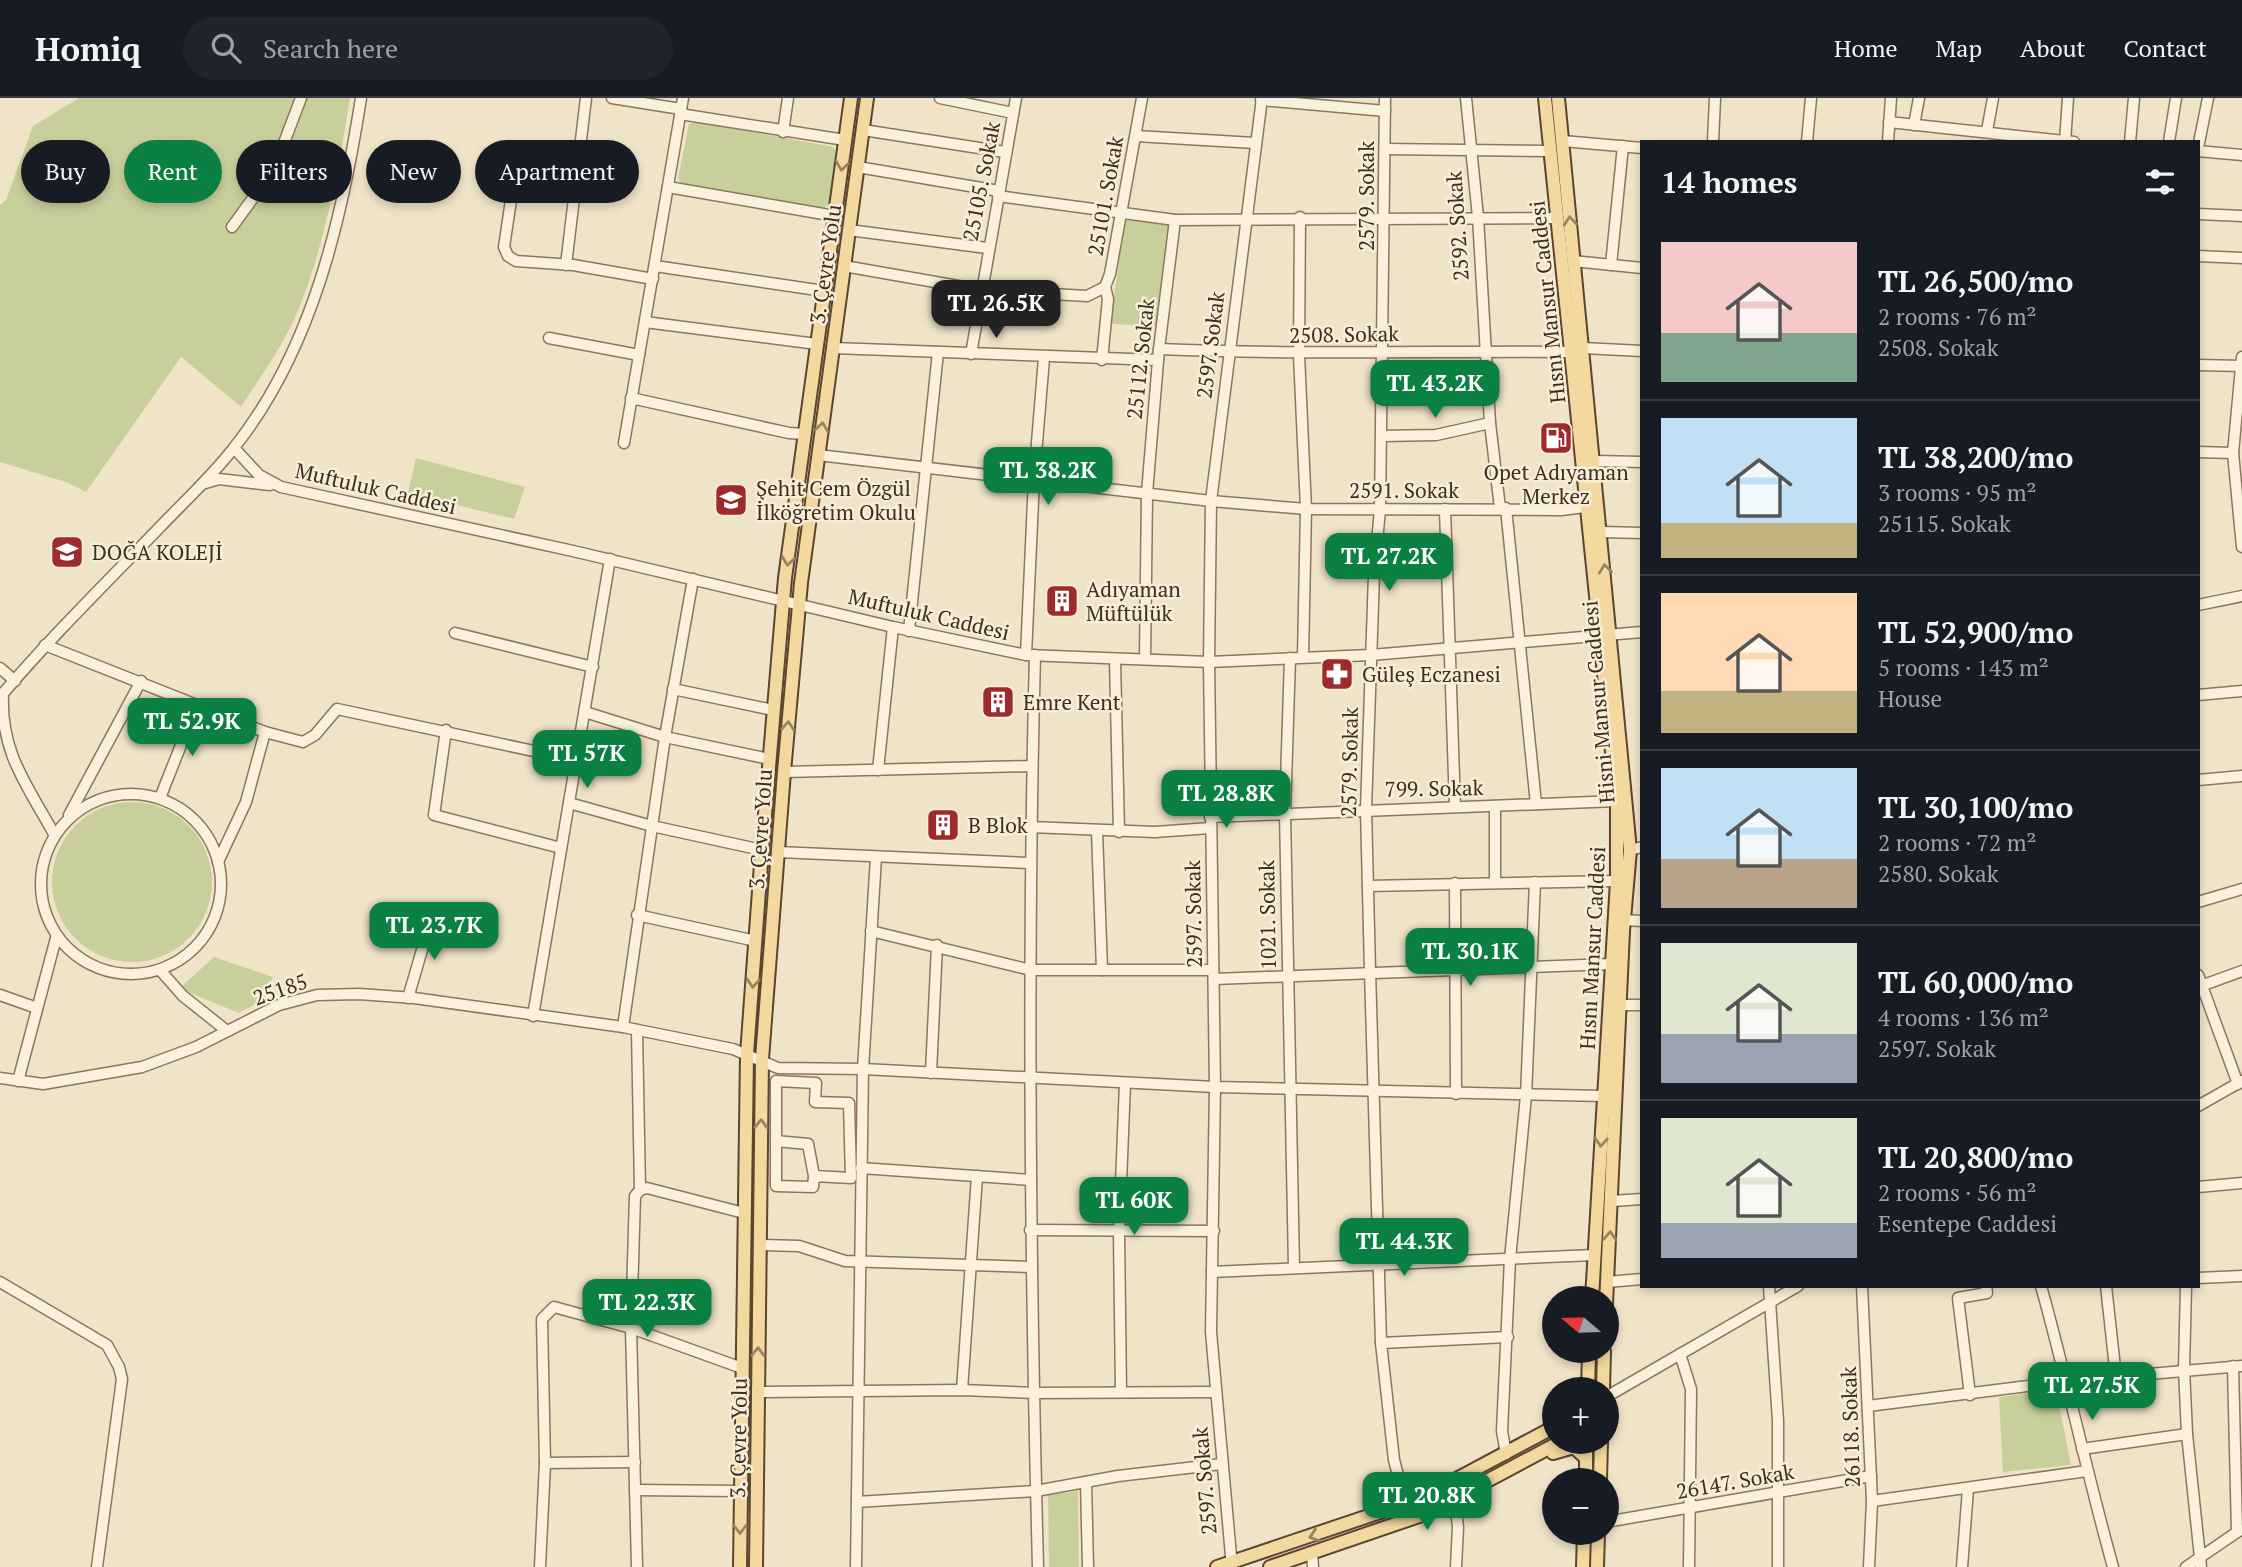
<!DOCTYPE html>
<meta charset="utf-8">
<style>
:root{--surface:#171b24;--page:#20242c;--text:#f1f3f6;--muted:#9ea1a6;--line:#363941;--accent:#0b8043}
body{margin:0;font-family:"PT Serif",serif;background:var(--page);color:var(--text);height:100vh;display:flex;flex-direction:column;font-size:26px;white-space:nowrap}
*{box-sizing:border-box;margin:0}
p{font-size:23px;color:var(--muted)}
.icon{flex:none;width:38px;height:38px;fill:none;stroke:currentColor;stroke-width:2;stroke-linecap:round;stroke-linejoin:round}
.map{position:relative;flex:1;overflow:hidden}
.details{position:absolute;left:1640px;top:42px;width:560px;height:1148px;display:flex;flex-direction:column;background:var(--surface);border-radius:0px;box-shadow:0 4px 10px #0003}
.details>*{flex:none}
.banner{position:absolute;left:21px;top:42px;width:665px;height:63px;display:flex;gap:14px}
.needle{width:46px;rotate:289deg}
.controls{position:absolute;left:1542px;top:1188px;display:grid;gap:14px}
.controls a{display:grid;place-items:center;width:77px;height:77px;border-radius:50%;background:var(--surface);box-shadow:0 4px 10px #0003;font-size:35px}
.price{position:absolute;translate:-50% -60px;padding:0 16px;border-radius:14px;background:var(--accent);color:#fff;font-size:23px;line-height:46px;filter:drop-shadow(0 2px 4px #0008)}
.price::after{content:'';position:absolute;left:50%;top:42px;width:21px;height:16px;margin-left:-10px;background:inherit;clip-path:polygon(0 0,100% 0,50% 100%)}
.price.selected{background:#222;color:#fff}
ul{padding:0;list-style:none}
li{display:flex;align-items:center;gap:21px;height:175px;padding:0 21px}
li+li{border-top:2px solid var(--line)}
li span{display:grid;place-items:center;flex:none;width:196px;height:140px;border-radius:0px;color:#555}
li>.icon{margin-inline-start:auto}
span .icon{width:84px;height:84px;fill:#fffc;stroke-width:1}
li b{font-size:30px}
h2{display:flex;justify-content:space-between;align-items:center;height:84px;padding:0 21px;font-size:30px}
.tag{padding:0 24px;border-radius:32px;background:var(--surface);box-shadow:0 4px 10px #0003;font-size:24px;line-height:63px}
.tag.selected{background:var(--accent);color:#fff}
header{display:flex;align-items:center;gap:42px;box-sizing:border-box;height:98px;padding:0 35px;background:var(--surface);border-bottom:2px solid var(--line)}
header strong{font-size:33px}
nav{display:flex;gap:38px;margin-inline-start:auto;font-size:24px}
.search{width:490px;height:63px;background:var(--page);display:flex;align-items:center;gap:18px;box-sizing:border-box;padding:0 24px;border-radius:38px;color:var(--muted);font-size:26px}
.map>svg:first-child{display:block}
.green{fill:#c9cf9b}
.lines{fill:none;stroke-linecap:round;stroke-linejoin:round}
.minor-casing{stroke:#8d765c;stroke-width:13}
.major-casing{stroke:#5b4430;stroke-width:16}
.minor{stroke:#faf1dc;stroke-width:10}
.major{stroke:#f3d9a0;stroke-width:12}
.oneway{stroke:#988460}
.labels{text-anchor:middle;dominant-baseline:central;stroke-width:5;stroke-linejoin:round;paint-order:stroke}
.street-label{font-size:21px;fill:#3d2e20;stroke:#f7eed8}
.poi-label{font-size:21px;fill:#3d2e20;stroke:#f7eed8;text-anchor:start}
</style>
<header>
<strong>Homiq</strong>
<div class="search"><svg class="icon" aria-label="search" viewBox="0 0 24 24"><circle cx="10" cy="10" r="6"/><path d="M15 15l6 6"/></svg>Search here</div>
<nav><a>Home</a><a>Map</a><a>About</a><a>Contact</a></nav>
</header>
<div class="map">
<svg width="2242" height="1469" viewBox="0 0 2242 1469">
<rect width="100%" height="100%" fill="#f0e4c8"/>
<g class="green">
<path d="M79 0H350C339 70 321 169 289 232 275 259 257 284 241 309L181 259 86 394 66 384 0 364V107L6 102 33 28Z"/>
<polygon points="699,24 834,49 836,54 829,107 822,110 682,87 678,80 689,26"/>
<polygon points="1125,122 1172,126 1158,228 1110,226"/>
<polygon points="416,360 525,389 514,421 408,395"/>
<circle cx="132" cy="784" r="80"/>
<polygon points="214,859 273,879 265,901 239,915 183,892 183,887"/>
<polygon points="2056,1292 2071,1367 2003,1374 1999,1299"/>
<polygon points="1078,1393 1079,1469 1049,1469 1048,1397"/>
</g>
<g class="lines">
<defs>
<g id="minor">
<polyline points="612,0 681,11"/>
<polyline points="940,0 1013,15"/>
<polyline points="1385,0 1380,411 1374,477 1366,711 1370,873 1381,1245 1394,1362 1406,1407"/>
<polyline points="1466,0 1478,119 1490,325 1500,410"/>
<polyline points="1261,2 1385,13"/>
<polyline points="680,16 845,42"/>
<polyline points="1889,24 2074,44"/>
<polyline points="1914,27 1919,0"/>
<polyline points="863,32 1005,54"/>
<polyline points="1987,33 1993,0"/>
<polyline points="783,34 788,0"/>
<polyline points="1136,38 1255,45"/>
<polyline points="1563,43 1642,50"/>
<polyline points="1713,44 1715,0"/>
<polyline points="1807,44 1811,0"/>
<polyline points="1888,44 1891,0"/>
<polyline points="2065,44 2068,0"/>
<polyline points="2130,44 2134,0"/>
<polyline points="2169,44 2176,0"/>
<polyline points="2198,50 2208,0"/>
<polyline points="1385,51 1550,53"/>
<polyline points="2198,53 2242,57"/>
<polyline points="858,69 999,93"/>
<polyline points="514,82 504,149 508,158 516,163 573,167 653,181"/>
<polyline points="668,89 835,118"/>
<polyline points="998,98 1175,122"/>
<polyline points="2198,116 2242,118"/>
<polyline points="1300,119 1299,257 1306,411 1303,559"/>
<polyline points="232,129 274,71 301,0"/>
<polyline points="849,132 987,150"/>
<polyline points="2198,158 2242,160"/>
<polyline points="1573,163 1642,170"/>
<polyline points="566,167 586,0"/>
<polyline points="1611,167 1623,48"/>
<polyline points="655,168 824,193"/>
<polyline points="844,168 981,192 1087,198 1105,189 1110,176 1142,0"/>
<polyline points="645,224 817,246"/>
<polyline points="549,240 639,257"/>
<polyline points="833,250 1158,262"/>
<polyline points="1583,250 1642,253"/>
<path d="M1159 251C1297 257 1434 253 1572 254"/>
<polyline points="971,256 1016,0"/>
<polyline points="2242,259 2233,355 2242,449"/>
<polyline points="1102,262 1108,201 1105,189"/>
<polyline points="2198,267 2242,268"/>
<polyline points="631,300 789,335 805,336"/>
<polyline points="1382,338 1436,337 1490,325"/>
<polyline points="624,345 683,0"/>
<polyline points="234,350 259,377 281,389 573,453 893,529 1026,557 1209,564 1371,557 1642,534"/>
<polyline points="2198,354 2233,355"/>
<polyline points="818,357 1211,403 1306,411 1561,412 1585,409"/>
<polyline points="1593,363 1642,364"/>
<polyline points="202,386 219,381 270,387"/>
<polyline points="1506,410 1536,706"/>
<polyline points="1445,411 1455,709"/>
<polyline points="1601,434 1642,435"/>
<polyline points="693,481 665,639 769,661"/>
<polyline points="2198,507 2242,498"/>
<polyline points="909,533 938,254"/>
<polyline points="455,535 593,569"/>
<polyline points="45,547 265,634 246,704 218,764"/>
<polyline points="1026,557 1034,381 1044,260"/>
<path d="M1035 557C1027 861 1030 1165 1038 1469"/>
<polyline points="1290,560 1285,715 1294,1169"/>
<polyline points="1145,561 1147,395 1159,251 1175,122 1557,120"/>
<polyline points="1115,562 1119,734"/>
<polyline points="0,570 15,583"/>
<polyline points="673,591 773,612"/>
<path d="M3 595C0 654 27 687 54 736"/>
<polyline points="2198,597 2242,593"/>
<path d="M0 599C50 540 106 485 160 429 185 403 211 379 233 351 312 253 342 122 361 0"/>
<polyline points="585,614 665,639 623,929"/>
<polyline points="446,632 434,717 561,750"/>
<polyline points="265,634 303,644 315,637 337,611 576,662"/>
<polyline points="878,672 893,529"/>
<polyline points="784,674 1032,668"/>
<polyline points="2198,682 2242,678"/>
<circle cx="131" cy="786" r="90"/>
<polyline points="160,700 196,609"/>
<polyline points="569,705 652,728 762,752"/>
<polyline points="1495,708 1495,785"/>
<polyline points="69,717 141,583"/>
<polyline points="1210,719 1617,703"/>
<polyline points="1030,729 1155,734 1210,730"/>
<polyline points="1097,733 1102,872"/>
<polyline points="1630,752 1642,749"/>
<polyline points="778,754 1030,765"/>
<polyline points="1455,785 1456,996"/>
<polyline points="1368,788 1617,783"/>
<polyline points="2198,804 2242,791"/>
<polyline points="637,817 756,843"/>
<polyline points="1624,822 1642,823"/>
<polyline points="871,833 1031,872 1213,872"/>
<polyline points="160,872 183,898 227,933"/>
<polyline points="2198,877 2238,986"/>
<polyline points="1214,881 1611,866"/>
<polyline points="2198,889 2242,873"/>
<polyline points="0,897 37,910"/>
<polyline points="408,900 431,821"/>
<polyline points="1620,907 1642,907"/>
<polyline points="533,918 610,461"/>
<polyline points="637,932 640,1092"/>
<polyline points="931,975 937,847"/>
<polyline points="0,980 43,986 142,969 196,949 279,907 317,897 359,896 414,900 623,929 733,951 778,970 863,971 1215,989 1603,998"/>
<polyline points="18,983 56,840"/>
<polyline points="2198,1008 2242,983"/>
<polyline points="776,1043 808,1046 814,1078 813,1089 776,1088 776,983 816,985 815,1004 849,1005 851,1080 814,1078"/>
<polyline points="861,1070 1031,1082"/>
<polyline points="2198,1089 2242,1085"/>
<polyline points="1612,1103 1642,1101"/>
<polyline points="1030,1132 1214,1133"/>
<polyline points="760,1147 799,1148 845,1163 1032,1169"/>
<polyline points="1212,1174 1594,1157"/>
<polyline points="2198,1180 2242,1178"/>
<polyline points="0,1184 107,1247 119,1269 122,1281 97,1469"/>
<polyline points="1607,1184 1642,1181"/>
<polyline points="1769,1188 1778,1323 1778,1469"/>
<polyline points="1862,1188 1872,1403 1869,1469"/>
<path d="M2041 1188C2067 1281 2087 1376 2113 1469"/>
<polyline points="2106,1188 2116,1279"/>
<polyline points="2186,1188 2184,1271 2187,1336 2201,1469"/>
<polyline points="1381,1245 1508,1239"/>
<polyline points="1680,1256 1691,1291 1689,1469"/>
<polyline points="2233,1268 2237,1434"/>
<polyline points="962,1292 977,1078"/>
<polyline points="757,1294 962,1292 1035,1295 1216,1294"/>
<polyline points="1121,1294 1119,1135 1125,985"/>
<polyline points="1970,1297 1958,1200 1987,1195 1986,1188"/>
<polyline points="1606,1299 1798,1188"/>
<polyline points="1868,1308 2068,1283 2242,1268"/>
<polyline points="2082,1351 2187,1336"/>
<polyline points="1506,1356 1502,1333 1510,1161 1526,998 1535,784"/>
<polyline points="545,1365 542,1221 554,1209 631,1230 742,1270"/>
<polyline points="1086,1384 1088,1469"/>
<polyline points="635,1392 740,1393"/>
<polyline points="1455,1403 1458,1429 1456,1469"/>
<polyline points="1872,1403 2087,1373"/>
<polyline points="857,1404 1036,1393 1118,1378 1222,1366"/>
<polyline points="1606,1424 1871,1378"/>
<polyline points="1312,1456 1313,1469"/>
<polyline points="540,1469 545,1365 635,1364"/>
<polyline points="637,1469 631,1230 635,1098 640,1092 647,1090 744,1115"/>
<polyline points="856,1469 863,971 876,759"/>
<polyline points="1232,1469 1211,1234 1215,989 1209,564 1211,403 1262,0"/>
<polyline points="1962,1469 1968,1391"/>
<polyline points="2186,1469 2240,1432"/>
</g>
<g id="major">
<polyline points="1545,0 1617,703 1617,783 1592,1200"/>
<polyline points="1558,0 1630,752 1623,833 1606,1206"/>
<polyline points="1588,1292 1589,1253"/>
<polyline points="1603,1292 1604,1253"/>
<polyline points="1553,1355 1574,1349 1586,1360"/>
<polyline points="1586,1382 1586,1344"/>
<polyline points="1600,1382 1601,1344"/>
<polyline points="740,1469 747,956 762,752 785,480 851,0"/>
<polyline points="756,1469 762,961 784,674 801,485 867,0"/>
<polyline points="1217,1469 1419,1401 1554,1329"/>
<polyline points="1270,1469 1425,1416 1560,1344"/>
<polyline points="1583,1469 1584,1435"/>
<polyline points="1597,1469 1598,1435"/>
</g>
</defs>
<use href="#minor" class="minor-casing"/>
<use href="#major" class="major-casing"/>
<use href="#minor" class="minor"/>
<use href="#major" class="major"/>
</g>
<defs><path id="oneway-chevron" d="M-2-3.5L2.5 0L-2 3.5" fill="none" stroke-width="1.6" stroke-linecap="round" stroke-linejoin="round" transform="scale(1.75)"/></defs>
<g class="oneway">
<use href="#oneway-chevron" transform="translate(842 68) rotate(98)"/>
<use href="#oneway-chevron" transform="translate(1570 123) rotate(-95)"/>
<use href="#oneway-chevron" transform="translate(822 329) rotate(-82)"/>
<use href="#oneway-chevron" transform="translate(788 463) rotate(98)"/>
<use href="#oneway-chevron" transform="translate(1605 471) rotate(-96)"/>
<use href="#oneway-chevron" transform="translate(788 628) rotate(-85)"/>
<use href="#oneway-chevron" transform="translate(753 885) rotate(94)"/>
<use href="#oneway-chevron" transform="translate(761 1026) rotate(-89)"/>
<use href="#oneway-chevron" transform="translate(1601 1044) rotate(94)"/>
<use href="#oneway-chevron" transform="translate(1610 1138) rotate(-87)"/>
<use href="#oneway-chevron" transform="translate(758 1254) rotate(-89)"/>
<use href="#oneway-chevron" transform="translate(740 1431) rotate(90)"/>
<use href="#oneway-chevron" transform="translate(1314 1438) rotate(162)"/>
</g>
<defs>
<symbol id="fuel-square" viewBox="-11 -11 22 22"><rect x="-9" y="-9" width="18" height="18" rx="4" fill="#9e2a2b" stroke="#f7eed8"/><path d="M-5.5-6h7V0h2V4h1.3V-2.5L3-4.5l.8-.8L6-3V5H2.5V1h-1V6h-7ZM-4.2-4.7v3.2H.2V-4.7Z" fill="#fff"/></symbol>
<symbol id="school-square" viewBox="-11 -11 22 22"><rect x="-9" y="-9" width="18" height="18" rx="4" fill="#9e2a2b" stroke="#f7eed8"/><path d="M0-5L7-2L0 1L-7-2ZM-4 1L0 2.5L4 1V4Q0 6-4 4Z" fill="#fff"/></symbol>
<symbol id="building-square" viewBox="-11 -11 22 22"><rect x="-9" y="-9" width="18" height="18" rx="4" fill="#9e2a2b" stroke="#f7eed8"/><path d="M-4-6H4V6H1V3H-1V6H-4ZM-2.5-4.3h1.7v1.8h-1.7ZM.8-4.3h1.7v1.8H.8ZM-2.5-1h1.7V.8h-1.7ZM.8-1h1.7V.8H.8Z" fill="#fff"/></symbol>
<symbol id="pharmacy-square" viewBox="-11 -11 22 22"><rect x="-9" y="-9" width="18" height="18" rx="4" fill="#9e2a2b" stroke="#f7eed8"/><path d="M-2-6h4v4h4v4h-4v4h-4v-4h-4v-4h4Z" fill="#fff"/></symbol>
</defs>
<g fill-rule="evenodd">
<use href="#fuel-square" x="1537" y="321" width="38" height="38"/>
<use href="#school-square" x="712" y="383" width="38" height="38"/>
<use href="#school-square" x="48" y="435" width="38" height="38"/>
<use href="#building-square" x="1043" y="484" width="38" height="38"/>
<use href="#pharmacy-square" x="1318" y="557" width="38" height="38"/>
<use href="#building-square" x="979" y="585" width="38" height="38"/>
<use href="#building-square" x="924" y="708" width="38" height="38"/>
</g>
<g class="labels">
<g class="street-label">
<text transform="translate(981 83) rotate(-79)">25105. Sokak</text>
<text transform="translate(1105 98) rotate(-80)">25101. Sokak</text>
<text transform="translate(1366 98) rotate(-90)">2579. Sokak</text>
<text transform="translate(1457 128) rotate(-94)">2592. Sokak</text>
<text transform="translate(825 166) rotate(-82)">3. Çevre Yolu</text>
<text transform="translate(1547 204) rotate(-96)">Hısnı Mansur Caddesi</text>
<text transform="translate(1344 236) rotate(-1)">2508. Sokak</text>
<text transform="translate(1210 247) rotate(-83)">2597. Sokak</text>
<text transform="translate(1140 261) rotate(-84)">25112. Sokak</text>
<text transform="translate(376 390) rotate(13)">Muftuluk Caddesi</text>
<text x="1404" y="392">2591. Sokak</text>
<text transform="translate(929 516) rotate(13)">Muftuluk Caddesi</text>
<text transform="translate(1598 604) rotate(-95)">Hisni Mansur Caddesi</text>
<text transform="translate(1349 664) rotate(-89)">2579. Sokak</text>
<text transform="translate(1434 690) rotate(-1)">799. Sokak</text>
<text transform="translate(760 731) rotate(-86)">3. Çevre Yolu</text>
<text transform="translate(1193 816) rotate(-91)">2597. Sokak</text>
<text transform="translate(1267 817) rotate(-91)">1021. Sokak</text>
<text transform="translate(1592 850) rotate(-87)">Hısnı Mansur Caddesi</text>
<text transform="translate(280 891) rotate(-19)">25185</text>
<text transform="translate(1850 1329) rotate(-92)">26118. Sokak</text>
<text transform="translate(738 1340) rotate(-89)">3. Çevre Yolu</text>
<text transform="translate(1204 1383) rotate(-95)">2597. Sokak</text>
<text transform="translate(1735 1383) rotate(-10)">26147. Sokak</text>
</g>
<g class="poi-label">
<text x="1556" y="374" text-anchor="middle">Opet Adıyaman<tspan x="1556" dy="24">Merkez</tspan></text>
<text x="756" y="390">Şehit Cem Özgül<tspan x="756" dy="24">İlköğretim Okulu</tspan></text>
<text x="92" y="454">DOĞA KOLEJİ</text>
<text x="1086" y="491">Adıyaman<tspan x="1086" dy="24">Müftülük</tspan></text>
<text x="1362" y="576">Güleş Eczanesi</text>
<text x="1023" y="604">Emre Kent</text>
<text x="968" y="727">B Blok</text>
</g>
</g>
</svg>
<div class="controls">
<a><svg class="needle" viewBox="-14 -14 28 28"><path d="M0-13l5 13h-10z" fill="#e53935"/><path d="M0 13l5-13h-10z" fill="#9ea1a6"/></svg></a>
<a>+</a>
<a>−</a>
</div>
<b class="price selected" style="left:996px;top:242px">TL 26.5K</b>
<b class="price" style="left:1435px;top:322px">TL 43.2K</b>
<b class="price" style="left:1048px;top:409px">TL 38.2K</b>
<b class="price" style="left:1389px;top:495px">TL 27.2K</b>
<b class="price" style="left:192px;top:660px">TL 52.9K</b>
<b class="price" style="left:587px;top:692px">TL 57K</b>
<b class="price" style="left:1226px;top:732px">TL 28.8K</b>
<b class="price" style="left:434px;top:864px">TL 23.7K</b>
<b class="price" style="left:1470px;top:890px">TL 30.1K</b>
<b class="price" style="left:1134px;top:1139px">TL 60K</b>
<b class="price" style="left:1404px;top:1180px">TL 44.3K</b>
<b class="price" style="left:647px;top:1241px">TL 22.3K</b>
<b class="price" style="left:2092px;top:1324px">TL 27.5K</b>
<b class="price" style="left:1427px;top:1434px">TL 20.8K</b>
<div class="banner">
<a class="tag">Buy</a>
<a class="tag selected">Rent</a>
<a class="tag">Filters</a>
<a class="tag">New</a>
<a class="tag">Apartment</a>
</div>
<section class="details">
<h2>14 homes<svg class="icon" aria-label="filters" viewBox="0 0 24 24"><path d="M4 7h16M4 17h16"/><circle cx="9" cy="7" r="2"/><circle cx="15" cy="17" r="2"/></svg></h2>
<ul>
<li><span style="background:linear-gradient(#f6c9c9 65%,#7fa58c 0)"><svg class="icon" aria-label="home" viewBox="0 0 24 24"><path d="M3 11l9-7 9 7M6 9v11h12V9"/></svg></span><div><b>TL 26,500/mo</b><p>2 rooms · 76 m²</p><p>2508. Sokak</p></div></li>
<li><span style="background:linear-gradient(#bfe0f5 75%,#c2b280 0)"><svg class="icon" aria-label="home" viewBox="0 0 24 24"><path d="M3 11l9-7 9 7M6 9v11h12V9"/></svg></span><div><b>TL 38,200/mo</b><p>3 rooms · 95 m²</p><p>25115. Sokak</p></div></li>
<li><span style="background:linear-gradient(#ffd9b3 70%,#c2b280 0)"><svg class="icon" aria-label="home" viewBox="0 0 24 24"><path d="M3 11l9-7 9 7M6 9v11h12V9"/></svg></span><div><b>TL 52,900/mo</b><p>5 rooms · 143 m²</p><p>House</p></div></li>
<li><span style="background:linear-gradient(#bfe0f5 65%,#b9a48a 0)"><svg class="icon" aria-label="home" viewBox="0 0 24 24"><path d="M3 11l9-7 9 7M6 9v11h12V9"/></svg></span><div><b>TL 30,100/mo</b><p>2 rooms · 72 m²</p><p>2580. Sokak</p></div></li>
<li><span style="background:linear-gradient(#dfe7d0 65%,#9aa5b1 0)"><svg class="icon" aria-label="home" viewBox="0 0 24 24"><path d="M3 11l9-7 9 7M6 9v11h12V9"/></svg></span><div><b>TL 60,000/mo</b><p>4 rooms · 136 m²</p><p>2597. Sokak</p></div></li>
<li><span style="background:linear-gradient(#dfe7d0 75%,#9aa5b1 0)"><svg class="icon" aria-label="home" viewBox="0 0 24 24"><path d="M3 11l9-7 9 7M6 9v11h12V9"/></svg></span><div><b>TL 20,800/mo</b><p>2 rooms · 56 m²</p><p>Esentepe Caddesi</p></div></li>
</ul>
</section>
</div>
